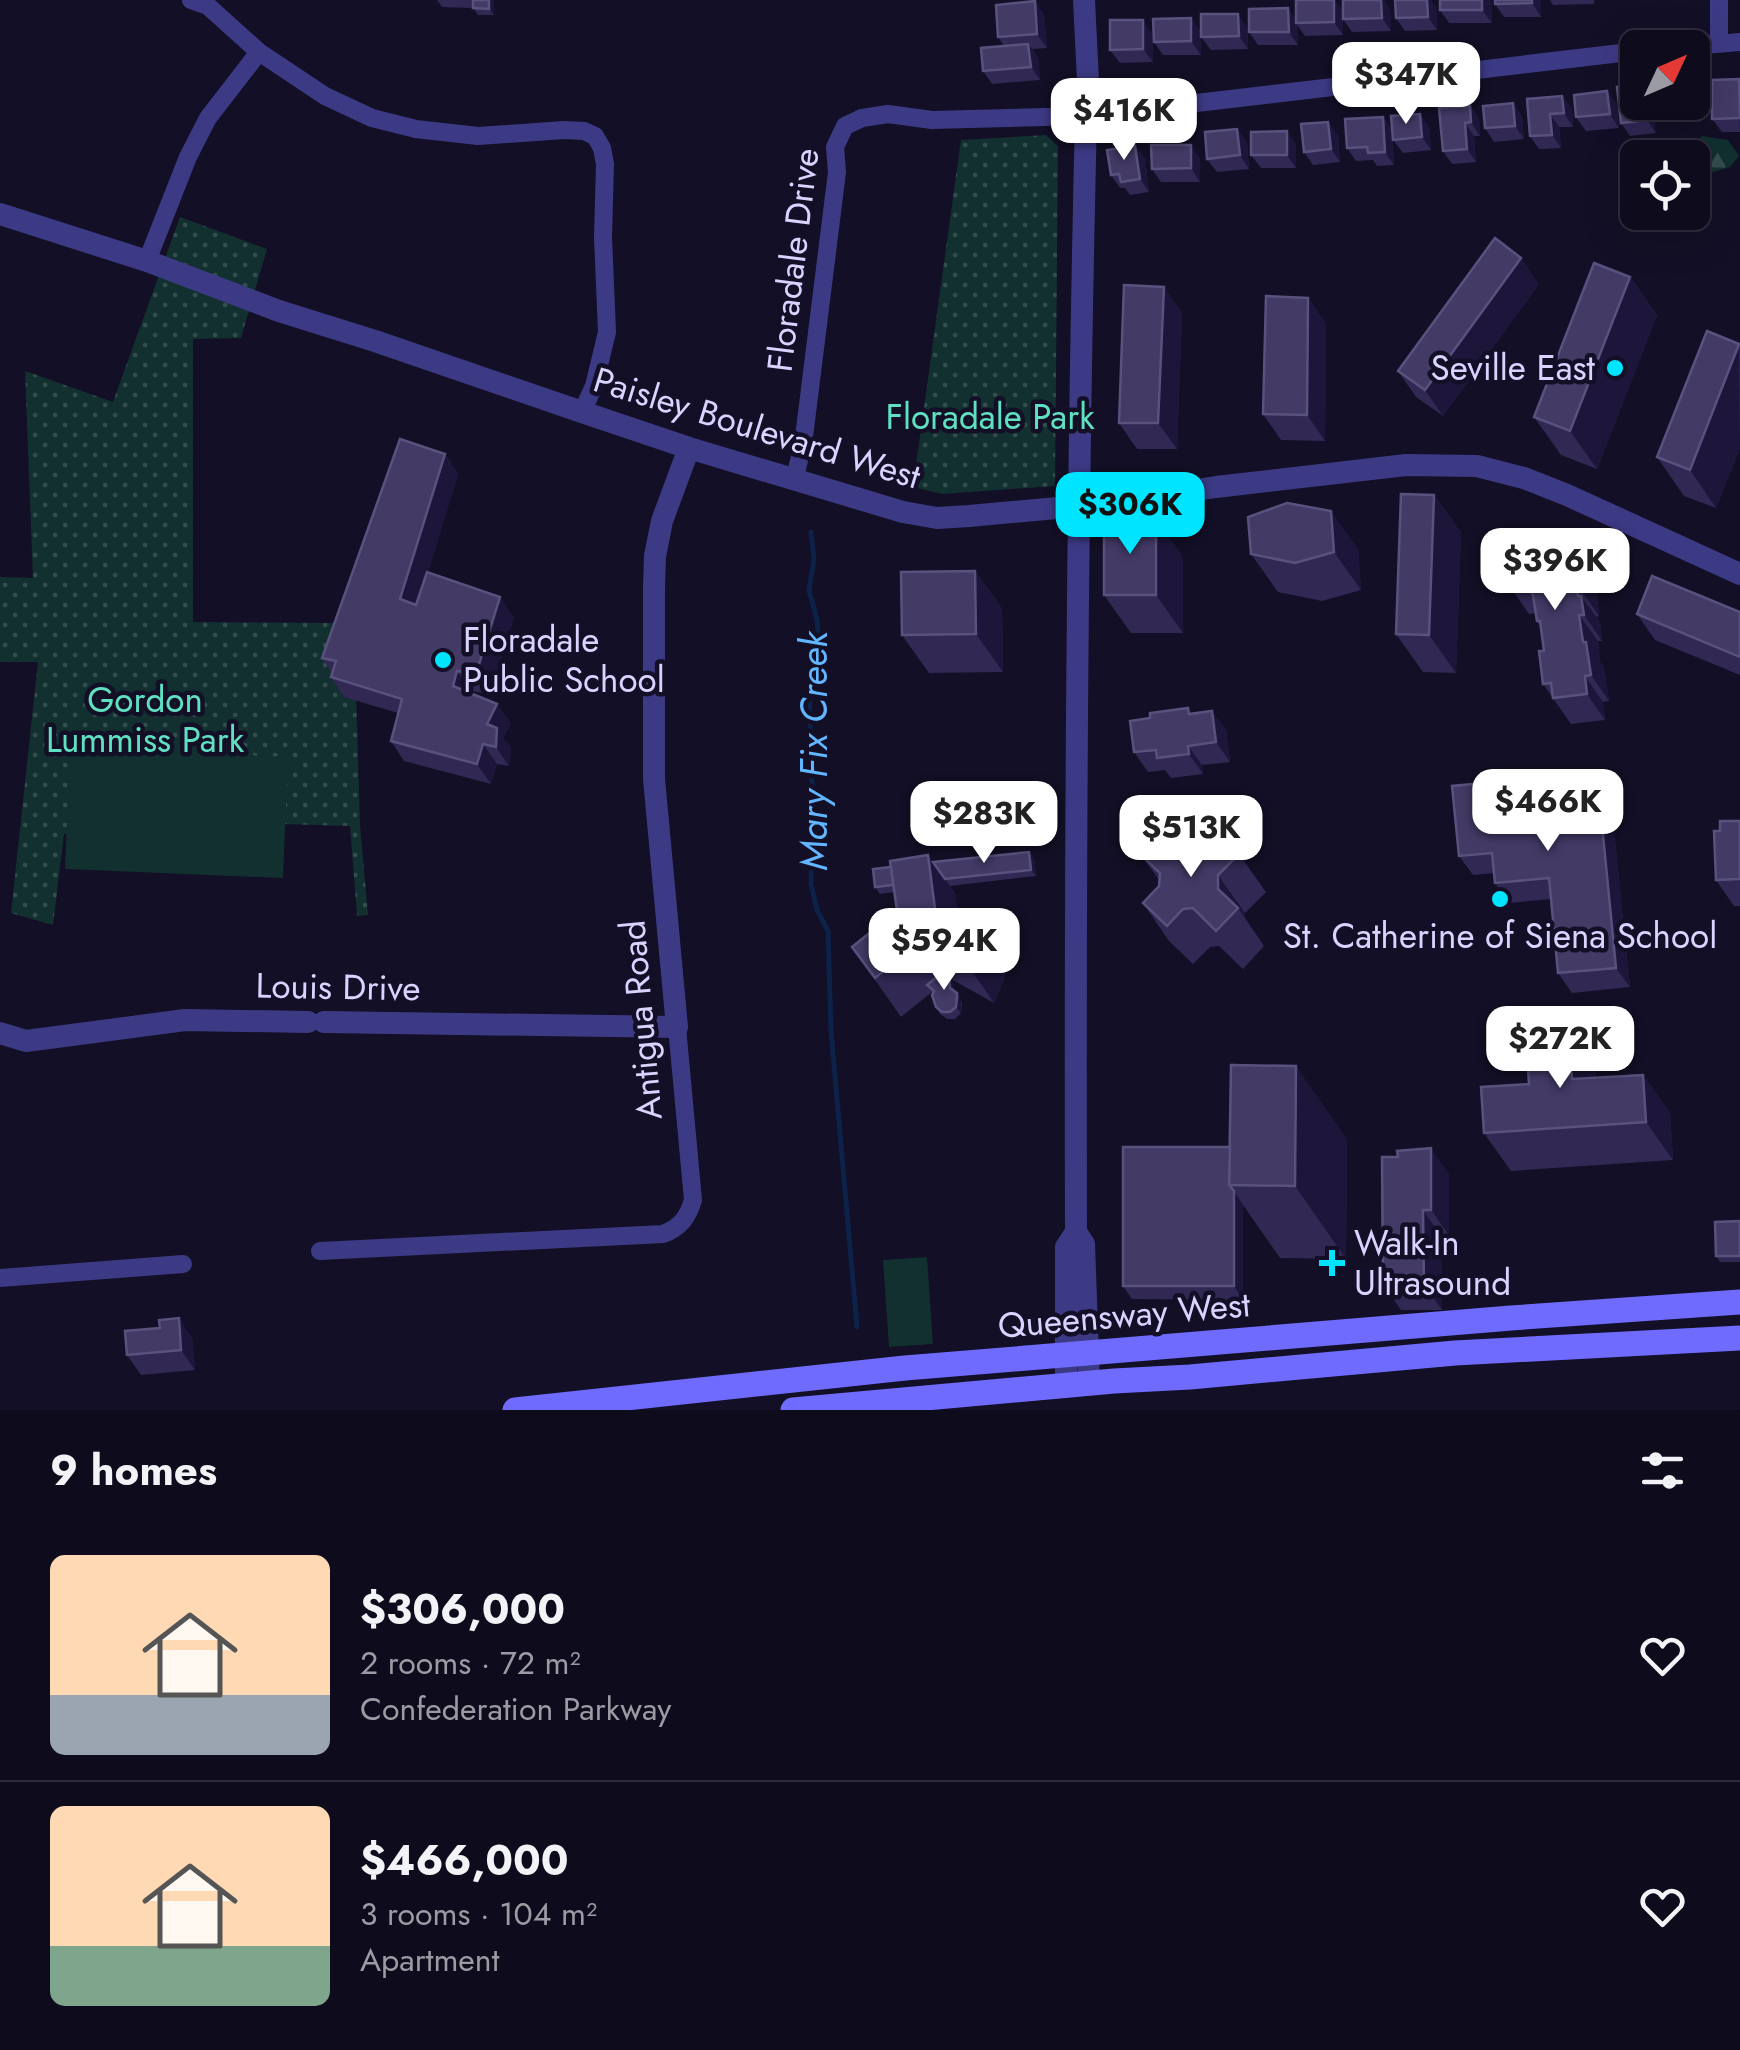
<!DOCTYPE html>
<meta charset="utf-8">
<style>
:root{--surface:#0e0b1c;--page:#171425;--text:#f1f3f6;--muted:#9b9ba3;--line:#2e2b3b;--accent:#00e5ff}
body{margin:0;font-family:Jost,sans-serif;background:var(--page);color:var(--text);height:100vh;display:flex;flex-direction:column;font-size:38px;white-space:nowrap}
*{box-sizing:border-box;margin:0}
p{font-size:32px;color:var(--muted)}
.icon{flex:none;width:55px;height:55px;fill:none;stroke:currentColor;stroke-width:2;stroke-linecap:round;stroke-linejoin:round}
.map{position:relative;height:1410px;overflow:hidden}
.side{display:flex;flex-direction:column;background:var(--surface);flex:1}
.side>*{flex:none}
.needle{width:65px;rotate:46deg}
.controls{position:absolute;left:1620px;top:30px;display:grid;gap:20px}
.controls a{display:grid;place-items:center;width:90px;height:90px;border-radius:15px;background:var(--surface);box-shadow:0 10px 40px #0002,0 0 0 2px var(--line);font-size:50px}
.price{position:absolute;translate:-50% -85px;padding:0 22px;border-radius:20px;background:#fff;color:#222;font-size:32px;line-height:65px;filter:drop-shadow(0 2px 5px #0008)}
.price::after{content:'';position:absolute;left:50%;top:60px;width:30px;height:22px;margin-left:-15px;background:inherit;clip-path:polygon(0 0,100% 0,50% 100%)}
.price.active{background:var(--accent);color:#111}
ul{padding:0;list-style:none}
li{display:flex;align-items:center;gap:30px;height:250px;padding:0 50px}
li+li{border-top:2px solid var(--line)}
li span{display:grid;place-items:center;flex:none;width:280px;height:200px;border-radius:15px;color:#555}
li>.icon{margin-inline-start:auto}
span .icon{width:120px;height:120px;fill:#fffc;stroke-width:1}
li b{font-size:42px}
h2{display:flex;justify-content:space-between;align-items:center;height:120px;padding:0 50px;font-size:42px}
.map>svg:first-child{display:block}
.grass{fill:url(#grass-dots)}
.forest{fill:url(#forest-firs)}
.pitch{fill:#12302f}
.lines{fill:none;stroke-linecap:round;stroke-linejoin:round}
.stream{stroke:#0c2248;stroke-width:5}
.minor{stroke:#3d3a85;stroke-width:18}
.tertiary{stroke:#3d3a85;stroke-width:22}
.secondary{stroke:#6f6bff;stroke-width:25}
.wall{fill:#312854}
.shaded-wall{fill:#1d163a}
.building{fill:#433a66;stroke:#5a527e;stroke-width:2.5}
.poi-dot{fill:#00e5ff;stroke:#130f26;stroke-width:4}
.labels{text-anchor:middle;dominant-baseline:central;stroke-width:9;stroke-linejoin:round;paint-order:stroke}
.street-label{font-size:35px;fill:#d9d4ff;stroke:#130f26}
.poi-label{font-size:35px;fill:#d9d4ff;stroke:#130f26;text-anchor:start}
.park-label{font-size:35px;fill:#5fe0c0;stroke:#130f26}
.water-label{font-size:38px;font-style:italic;fill:#62b6ff;stroke:#130f26}
</style>
<div class="map">
<svg width="1740" height="1410" viewBox="0 0 1740 1410">
<defs>
<pattern id="grass-dots" width="8" height="8" patternUnits="userSpaceOnUse" patternTransform="scale(2.5)"><rect width="8" height="8" fill="#12302f"/><path d="M2 2h.1M6 6h.1" fill="none" stroke="#344d4e" stroke-width="1.8" stroke-linecap="round"/></pattern>
<pattern id="forest-firs" width="22" height="20" patternUnits="userSpaceOnUse" patternTransform="scale(2.5)"><rect width="22" height="20" fill="#12302f"/><path d="M5 1l3.5 6h-7zM16 11l3.5 6h-7z" fill="#344d4e"/></pattern>
</defs>
<rect width="100%" height="100%" fill="#130f26"/>
<g class="grass">
<polygon points="1046,135 1058,146 1055,486 942,494 913,487 961,140"/>
<polygon points="180,217 267,249 241,338 193,339 193,622 354,623 360,825 368,915 357,916 350,826 246,823 64,834 53,925 11,913 38,662 0,662 0,577 33,578 25,371 113,402"/>
</g>
<polygon class="forest" points="1702,136 1728,140 1739,156 1730,167 1696,177 1693,175 1692,158 1679,157"/>
<g class="pitch">
<polygon points="70,747 288,757 283,878 65,869"/>
<polygon points="927,1257 933,1344 889,1347 883,1260"/>
</g>
<g class="lines">
<polyline class="stream" points="811,532 814,559 809,590 817,620 819,644 809,688 813,810 811,884 817,910 828,931 831,1031 857,1327"/>
<g class="minor">
<polyline points="191,0 208,6 259,52 325,96 372,118 416,129 478,136 564,130 584,131 595,136 602,148 605,164 603,237 607,332 594,386 582,412"/>
<polyline points="1719,0 1719,42"/>
<polyline points="1670,48 1740,42"/>
<polyline points="147,261 188,157 208,118 259,52"/>
<polyline points="794,480 803,445 837,172 835,147 845,126 862,118 888,114 932,120 1086,116 1638,51"/>
<path d="M320 1251 663 1234C680 1228 688 1217 693 1200L677 1027"/>
<polyline points="0,1278 183,1264"/>
</g>
<g class="tertiary">
<path d="M1084 0 1089 101 1086 116C1077 488 1075 860 1076 1232L1084 1244 1089 1383"/>
<polyline points="0,214 147,261 279,311 375,341 582,412 689,448 903,512 937,518 969,516 1112,503 1216,487 1406,465 1477,466 1524,478 1567,495 1740,574"/>
<polyline points="324,1022 677,1027 654,779 654,587 655,556 662,521 689,448"/>
<polyline points="0,1033 26,1041 185,1020 308,1022"/>
<polyline points="1066,1386 1066,1247 1076,1232"/>
</g>
<g class="secondary">
<polyline points="515,1410 905,1368 1511,1318 1740,1302"/>
<polyline points="793,1410 1114,1381 1190,1377 1455,1353 1740,1338"/>
</g>
</g>
<g class="wall">
<polygon points="437,0 473,0 472,8 442,7"/>
<polygon points="473,0 494,0 494,15 478,15 473,8"/>
<polygon points="1334,0 1343,12 1343,35 1305,36 1297,25 1298,45 1258,45 1249,32 1288,8 1296,20"/>
<polygon points="1491,0 1492,23 1449,23 1440,10"/>
<polygon points="1541,0 1541,17 1504,17 1495,4"/>
<polygon points="1550,0 1594,0 1594,4 1553,5"/>
<polygon points="1035,1 1044,15 1047,48 1032,49 1038,57 1040,80 992,84 983,71 1004,46 998,37"/>
<polygon points="1436,7 1437,30 1405,31 1396,18"/>
<polygon points="1390,9 1391,31 1352,32 1343,19"/>
<polygon points="1191,18 1200,31 1201,55 1163,55 1154,42"/>
<polygon points="1247,27 1248,49 1211,50 1201,37"/>
<polygon points="1152,33 1153,62 1120,63 1110,50"/>
<polygon points="1739,79 1740,132 1722,132 1712,119"/>
<polygon points="1638,86 1656,133 1630,136 1621,123"/>
<polygon points="1607,91 1617,105 1619,128 1586,131 1576,117"/>
<polygon points="1704,91 1707,116 1678,119 1669,106"/>
<polygon points="1562,96 1572,109 1573,127 1559,127 1561,148 1539,149 1530,136"/>
<polygon points="1513,103 1522,117 1524,139 1494,142 1485,128"/>
<polygon points="1470,106 1479,119 1480,136 1474,136 1476,162 1452,164 1443,151"/>
<polygon points="1420,114 1429,127 1431,150 1403,153 1393,140"/>
<polygon points="1383,117 1392,130 1394,165 1377,166 1373,160 1356,161 1347,148"/>
<polygon points="1237,129 1247,142 1249,169 1217,172 1207,159"/>
<polygon points="1338,135 1340,162 1313,165 1304,152"/>
<polygon points="1296,144 1296,168 1261,168 1251,155"/>
<polygon points="1135,146 1145,159 1149,192 1130,195 1125,188 1120,188 1111,175"/>
<polygon points="1200,158 1200,182 1161,182 1152,169"/>
<polygon points="1630,277 1657,315 1597,469 1561,455 1534,417"/>
<polygon points="1539,284 1443,416 1416,397 1398,371"/>
<polygon points="1308,298 1326,324 1325,441 1281,440 1263,414"/>
<polygon points="1182,313 1177,449 1137,449 1119,423"/>
<polygon points="1740,345 1740,448 1716,508 1684,496 1657,457"/>
<polygon points="445,454 458,474 428,572 514,617 490,694 471,691 470,693 511,723 503,738 511,748 509,766 497,764 491,784 404,761 391,741 398,713 344,697 331,677 332,673 322,658"/>
<polygon points="1434,495 1461,533 1456,673 1423,672 1396,634"/>
<polygon points="1555,547 1590,571 1591,580 1596,586 1599,616 1596,617 1600,622 1602,641 1598,641 1600,662 1604,668 1609,701 1603,702 1605,720 1571,724 1543,684 1544,651 1541,628 1537,621 1536,613 1529,614 1511,588 1508,564 1503,557"/>
<polygon points="1358,549 1361,590 1322,601 1278,592 1251,554"/>
<polygon points="1183,557 1183,633 1131,633 1104,595"/>
<polygon points="975,571 1002,609 1003,672 929,673 902,635"/>
<polygon points="1740,612 1740,675 1655,640 1637,614"/>
<polygon points="1212,711 1226,730 1230,762 1202,765 1203,774 1171,778 1165,770 1148,772 1134,752 1192,713"/>
<polygon points="1597,773 1610,792 1630,987 1572,993 1558,973 1551,899 1509,903 1495,883 1494,873 1473,875 1459,856"/>
<polygon points="1740,821 1740,906 1734,906 1716,880 1720,831"/>
<polygon points="1182,852 1239,854 1266,892 1245,913 1245,918 1264,946 1243,969 1219,946 1210,947 1193,964 1169,941 1143,903 1159,886 1160,881 1141,855"/>
<polygon points="928,855 933,862 1034,858 1036,876 950,886 955,893 958,920 981,931 1008,969 994,1003 953,980 954,991 961,1000 962,1004 961,1013 955,1019 947,1019 940,1014 936,1007 932,992 901,1017 852,947 897,911 894,892 880,894 875,887 891,867"/>
<polygon points="1595,1059 1596,1078 1643,1075 1670,1113 1673,1160 1511,1171 1484,1133 1529,1084"/>
<polygon points="1347,1139 1346,1259 1280,1258 1243,1205 1243,1300 1132,1299 1123,1286 1230,1147"/>
<polygon points="1382,1157 1449,1174 1449,1235 1441,1236 1442,1310 1401,1310 1383,1284"/>
<polygon points="1740,1221 1740,1262 1720,1262 1716,1256"/>
<polygon points="192,1338 195,1370 141,1375 127,1355"/>
</g>
<g class="shaded-wall">
<polygon points="489,0 494,0 494,15 489,9"/>
<polygon points="1334,0 1343,12 1343,35 1334,22"/>
<polygon points="1381,0 1384,0 1390,9 1391,31 1382,18"/>
<polygon points="1427,0 1431,0 1436,7 1437,30 1428,17"/>
<polygon points="1482,0 1491,0 1492,23 1482,10"/>
<polygon points="1532,0 1541,0 1541,17 1532,3"/>
<polygon points="1035,1 1044,15 1047,48 1037,34"/>
<polygon points="1288,8 1297,21 1298,45 1289,32"/>
<polygon points="1238,14 1247,27 1248,49 1239,36"/>
<polygon points="1191,18 1200,31 1201,55 1191,41"/>
<polygon points="1143,20 1152,33 1153,62 1143,49"/>
<polygon points="1028,44 1038,57 1040,80 1031,67"/>
<polygon points="1695,78 1704,91 1707,116 1697,103"/>
<polygon points="1607,91 1617,105 1619,128 1610,114"/>
<polygon points="1562,96 1572,109 1573,127 1564,113"/>
<polygon points="1645,102 1653,102 1656,133 1647,120"/>
<polygon points="1513,103 1522,117 1524,139 1515,126"/>
<polygon points="1470,106 1479,119 1480,136 1471,122"/>
<polygon points="1420,114 1429,127 1431,150 1422,137"/>
<polygon points="1550,114 1559,127 1561,148 1552,135"/>
<polygon points="1383,117 1392,130 1394,165 1385,152"/>
<polygon points="1328,122 1338,135 1340,162 1331,149"/>
<polygon points="1465,123 1474,136 1476,162 1467,149"/>
<polygon points="1237,129 1247,142 1249,169 1240,155"/>
<polygon points="1287,131 1296,144 1296,168 1287,155"/>
<polygon points="1191,145 1200,158 1200,182 1191,168"/>
<polygon points="1135,146 1145,159 1149,192 1140,179"/>
<polygon points="1521,258 1539,284 1443,416 1425,390"/>
<polygon points="1630,277 1657,315 1597,469 1570,431"/>
<polygon points="1164,287 1182,313 1177,449 1158,423"/>
<polygon points="1308,298 1326,324 1325,441 1307,415"/>
<polygon points="1739,344 1740,448 1716,508 1690,470"/>
<polygon points="445,454 458,474 414,619 400,599"/>
<polygon points="1434,495 1461,533 1456,673 1429,635"/>
<polygon points="1331,511 1358,549 1361,590 1334,552"/>
<polygon points="1156,519 1183,557 1183,633 1156,595"/>
<polygon points="1572,545 1590,571 1591,580 1596,586 1599,616 1581,590"/>
<polygon points="975,571 1002,609 1003,672 976,634"/>
<polygon points="1577,591 1600,622 1602,641 1584,615"/>
<polygon points="500,597 514,617 490,694 476,674"/>
<polygon points="1579,615 1598,641 1600,662 1604,668 1609,701 1591,675 1583,642"/>
<polygon points="457,671 471,691 467,705 453,686"/>
<polygon points="1585,676 1603,702 1605,720 1587,694"/>
<polygon points="497,704 511,723 503,738 511,748 509,766 496,747 487,724"/>
<polygon points="1212,711 1226,730 1230,762 1216,742"/>
<polygon points="483,744 497,764 491,784 477,764"/>
<polygon points="1188,746 1202,765 1203,774 1189,754"/>
<polygon points="1597,773 1610,792 1630,987 1616,968"/>
<polygon points="1029,852 1034,858 1036,876 1031,870"/>
<polygon points="928,855 955,893 962,948 935,909"/>
<polygon points="1218,875 1245,913 1245,918 1238,908 1218,889"/>
<polygon points="981,931 1008,969 994,1003 967,964"/>
<polygon points="949,974 953,980 954,994 950,988"/>
<polygon points="957,993 961,1000 961,1013 956,1007"/>
<polygon points="1568,1021 1595,1059 1599,1118 1572,1079"/>
<polygon points="1296,1066 1347,1139 1346,1259 1295,1186"/>
<polygon points="1643,1075 1670,1113 1673,1160 1646,1122"/>
<polygon points="1431,1148 1449,1174 1449,1235 1431,1210"/>
<polygon points="1234,1191 1243,1205 1243,1300 1234,1286"/>
<polygon points="1423,1210 1441,1236 1442,1310 1424,1284"/>
<polygon points="179,1318 192,1338 195,1370 181,1350"/>
</g>
<g class="building">
<polygon points="473,0 489,0 489,9 473,8"/>
<polygon points="1296,0 1334,0 1334,22 1296,23"/>
<polygon points="1343,0 1381,0 1382,18 1343,19"/>
<polygon points="1395,0 1427,0 1428,17 1396,18"/>
<rect x="1440" y="0" width="42" height="10"/>
<polygon points="1495,0 1532,0 1532,3 1495,4"/>
<polygon points="1035,1 1037,34 998,37 996,5"/>
<polygon points="1288,8 1289,32 1249,32 1249,9"/>
<polygon points="1201,14 1238,14 1239,36 1201,37"/>
<polygon points="1191,18 1191,41 1154,42 1153,19"/>
<polygon points="1110,20 1143,20 1143,49 1110,50"/>
<polygon points="1028,44 1031,67 983,71 981,48"/>
<polygon points="1695,78 1697,103 1669,106 1669,102 1692,102 1692,79"/>
<polygon points="1739,79 1740,118 1712,119 1712,80"/>
<polygon points="1638,86 1638,102 1645,102 1647,120 1621,123 1617,87"/>
<polygon points="1607,91 1610,114 1576,117 1574,95"/>
<polygon points="1562,96 1564,113 1550,114 1552,135 1530,136 1527,99"/>
<polygon points="1513,103 1515,126 1485,128 1483,106"/>
<polygon points="1470,106 1471,122 1465,123 1467,149 1443,151 1439,108"/>
<polygon points="1420,114 1422,137 1393,140 1391,116"/>
<polygon points="1383,117 1385,152 1368,153 1367,147 1347,148 1345,119"/>
<polygon points="1328,122 1331,149 1304,152 1301,124"/>
<polygon points="1237,129 1240,155 1207,159 1205,132"/>
<polygon points="1287,131 1287,155 1251,155 1251,132"/>
<polygon points="1151,145 1191,145 1191,168 1152,169"/>
<polygon points="1135,146 1140,179 1121,182 1119,174 1111,175 1107,150"/>
<polygon points="1495,238 1521,258 1425,390 1398,371"/>
<polygon points="1594,263 1630,277 1570,431 1534,417"/>
<polygon points="1124,285 1164,287 1158,423 1119,423"/>
<polygon points="1266,296 1308,298 1307,415 1263,414"/>
<polygon points="1707,331 1739,344 1690,470 1657,457"/>
<polygon points="400,439 445,454 400,599 416,605 427,572 500,597 476,674 457,671 453,686 497,704 487,724 497,728 496,747 483,744 477,764 391,741 402,699 331,677 336,661 322,658"/>
<polygon points="1401,494 1434,495 1429,635 1396,634"/>
<polygon points="1287,503 1331,511 1334,552 1295,563 1251,554 1248,517"/>
<rect x="1104" y="519" width="52" height="76"/>
<polygon points="1553,543 1553,547 1572,545 1574,560 1577,560 1581,590 1577,591 1578,596 1581,596 1584,615 1579,615 1583,642 1586,642 1591,675 1585,676 1587,694 1553,698 1551,683 1543,684 1539,651 1544,651 1540,621 1537,621 1532,589 1521,591 1520,587 1511,588 1507,557 1503,557 1502,550"/>
<polygon points="975,571 976,634 902,635 901,572"/>
<polygon points="1652,576 1740,612 1740,657 1637,614"/>
<polygon points="1188,708 1189,714 1212,711 1216,742 1188,746 1189,754 1157,758 1156,750 1134,752 1130,721 1150,718 1150,713"/>
<polygon points="1597,773 1616,968 1558,973 1549,878 1495,883 1492,853 1459,856 1452,786"/>
<polygon points="1720,821 1740,821 1740,879 1716,880 1714,831 1720,831"/>
<polygon points="1215,830 1239,854 1218,875 1218,889 1238,908 1216,931 1193,908 1183,909 1167,926 1143,903 1159,886 1160,873 1141,855 1162,833 1182,852 1194,851"/>
<polygon points="1029,852 1031,870 945,879 933,862"/>
<polygon points="928,855 935,909 981,931 967,964 922,940 875,978 852,947 897,911 890,861"/>
<polygon points="891,867 893,885 875,887 873,869"/>
<polygon points="944,971 949,974 950,988 957,993 957,998 956,1007 950,1012 942,1012 936,1007 932,995 934,991 927,985"/>
<polygon points="1568,1021 1572,1079 1643,1075 1646,1122 1484,1133 1481,1087 1529,1084 1525,1023"/>
<polygon points="1231,1065 1296,1066 1295,1186 1229,1185"/>
<polygon points="1123,1147 1230,1147 1229,1185 1234,1191 1234,1286 1123,1286"/>
<polygon points="1431,1148 1431,1210 1423,1210 1424,1284 1383,1284 1382,1157 1398,1157 1397,1151"/>
<polygon points="1740,1221 1740,1256 1716,1256 1715,1222"/>
<polygon points="179,1318 181,1350 127,1355 125,1331 160,1328 159,1320"/>
</g>
<g class="poi-dot">
<circle cx="1615" cy="368" r="10"/>
<circle cx="443" cy="660" r="10"/>
<circle cx="1500" cy="899" r="10"/>
<path d="M1327 1248h10v10h10v10h-10v10h-10v-10h-10v-10h10z"/>
</g>
<g class="labels">
<g class="street-label">
<text transform="translate(793 260) rotate(-83)">Floradale Drive</text>
<text transform="translate(757 428) rotate(17)">Paisley Boulevard West</text>
<text transform="translate(338 987) rotate(1)">Louis Drive</text>
<text transform="translate(641 1020) rotate(-95)">Antigua Road</text>
<text transform="translate(1124 1315) rotate(-5)">Queensway West</text>
</g>
<g class="poi-label">
<text x="1595" y="368" text-anchor="end">Seville East</text>
<text x="463" y="640">Floradale<tspan x="463" dy="40">Public School</tspan></text>
<text x="1500" y="936" text-anchor="middle">St. Catherine of Siena School</text>
<text x="1354" y="1243">Walk-In<tspan x="1354" dy="40">Ultrasound</tspan></text>
</g>
<g class="park-label">
<text x="990" y="417">Floradale Park</text>
<text x="145" y="700">Gordon<tspan x="145" dy="40">Lummiss Park</tspan></text>
</g>
<g class="water-label">
<text transform="translate(813 751) rotate(-90)">Mary Fix Creek</text>
</g>
</g>
</svg>
<div class="controls">
<a><svg class="needle" viewBox="-14 -14 28 28"><path d="M0-13l5 13h-10z" fill="#e53935"/><path d="M0 13l5-13h-10z" fill="#9b9ba3"/></svg></a>
<a><svg class="icon" aria-label="locate" viewBox="0 0 24 24"><circle cx="12" cy="12" r="6"/><path d="M12 2v4M12 18v4M2 12h4M18 12h4"/></svg></a>
</div>
<b class="price" style="left:1406px;top:127px">$347K</b>
<b class="price" style="left:1124px;top:163px">$416K</b>
<b class="price active" style="left:1130px;top:557px">$306K</b>
<b class="price" style="left:1555px;top:613px">$396K</b>
<b class="price" style="left:1548px;top:854px">$466K</b>
<b class="price" style="left:984px;top:866px">$283K</b>
<b class="price" style="left:1191px;top:880px">$513K</b>
<b class="price" style="left:944px;top:993px">$594K</b>
<b class="price" style="left:1560px;top:1091px">$272K</b>
</div>
<section class="side">
<h2>9 homes<svg class="icon" aria-label="filters" viewBox="0 0 24 24"><path d="M4 7h16M4 17h16"/><circle cx="9" cy="7" r="2"/><circle cx="15" cy="17" r="2"/></svg></h2>
<ul>
<li><span style="background:linear-gradient(#ffd9b3 70%,#9aa5b1 0)"><svg class="icon" aria-label="home" viewBox="0 0 24 24"><path d="M3 11l9-7 9 7M6 9v11h12V9"/></svg></span><div><b>$306,000</b><p>2 rooms · 72 m²</p><p>Confederation Parkway</p></div><svg class="icon" aria-label="heart" viewBox="0 0 24 24"><path d="M12 20l-8-8c-3-5 5-10 8-4 3-6 11-1 8 4z"/></svg></li>
<li><span style="background:linear-gradient(#ffd9b3 70%,#7fa58c 0)"><svg class="icon" aria-label="home" viewBox="0 0 24 24"><path d="M3 11l9-7 9 7M6 9v11h12V9"/></svg></span><div><b>$466,000</b><p>3 rooms · 104 m²</p><p>Apartment</p></div><svg class="icon" aria-label="heart" viewBox="0 0 24 24"><path d="M12 20l-8-8c-3-5 5-10 8-4 3-6 11-1 8 4z"/></svg></li>
</ul>
</section>
